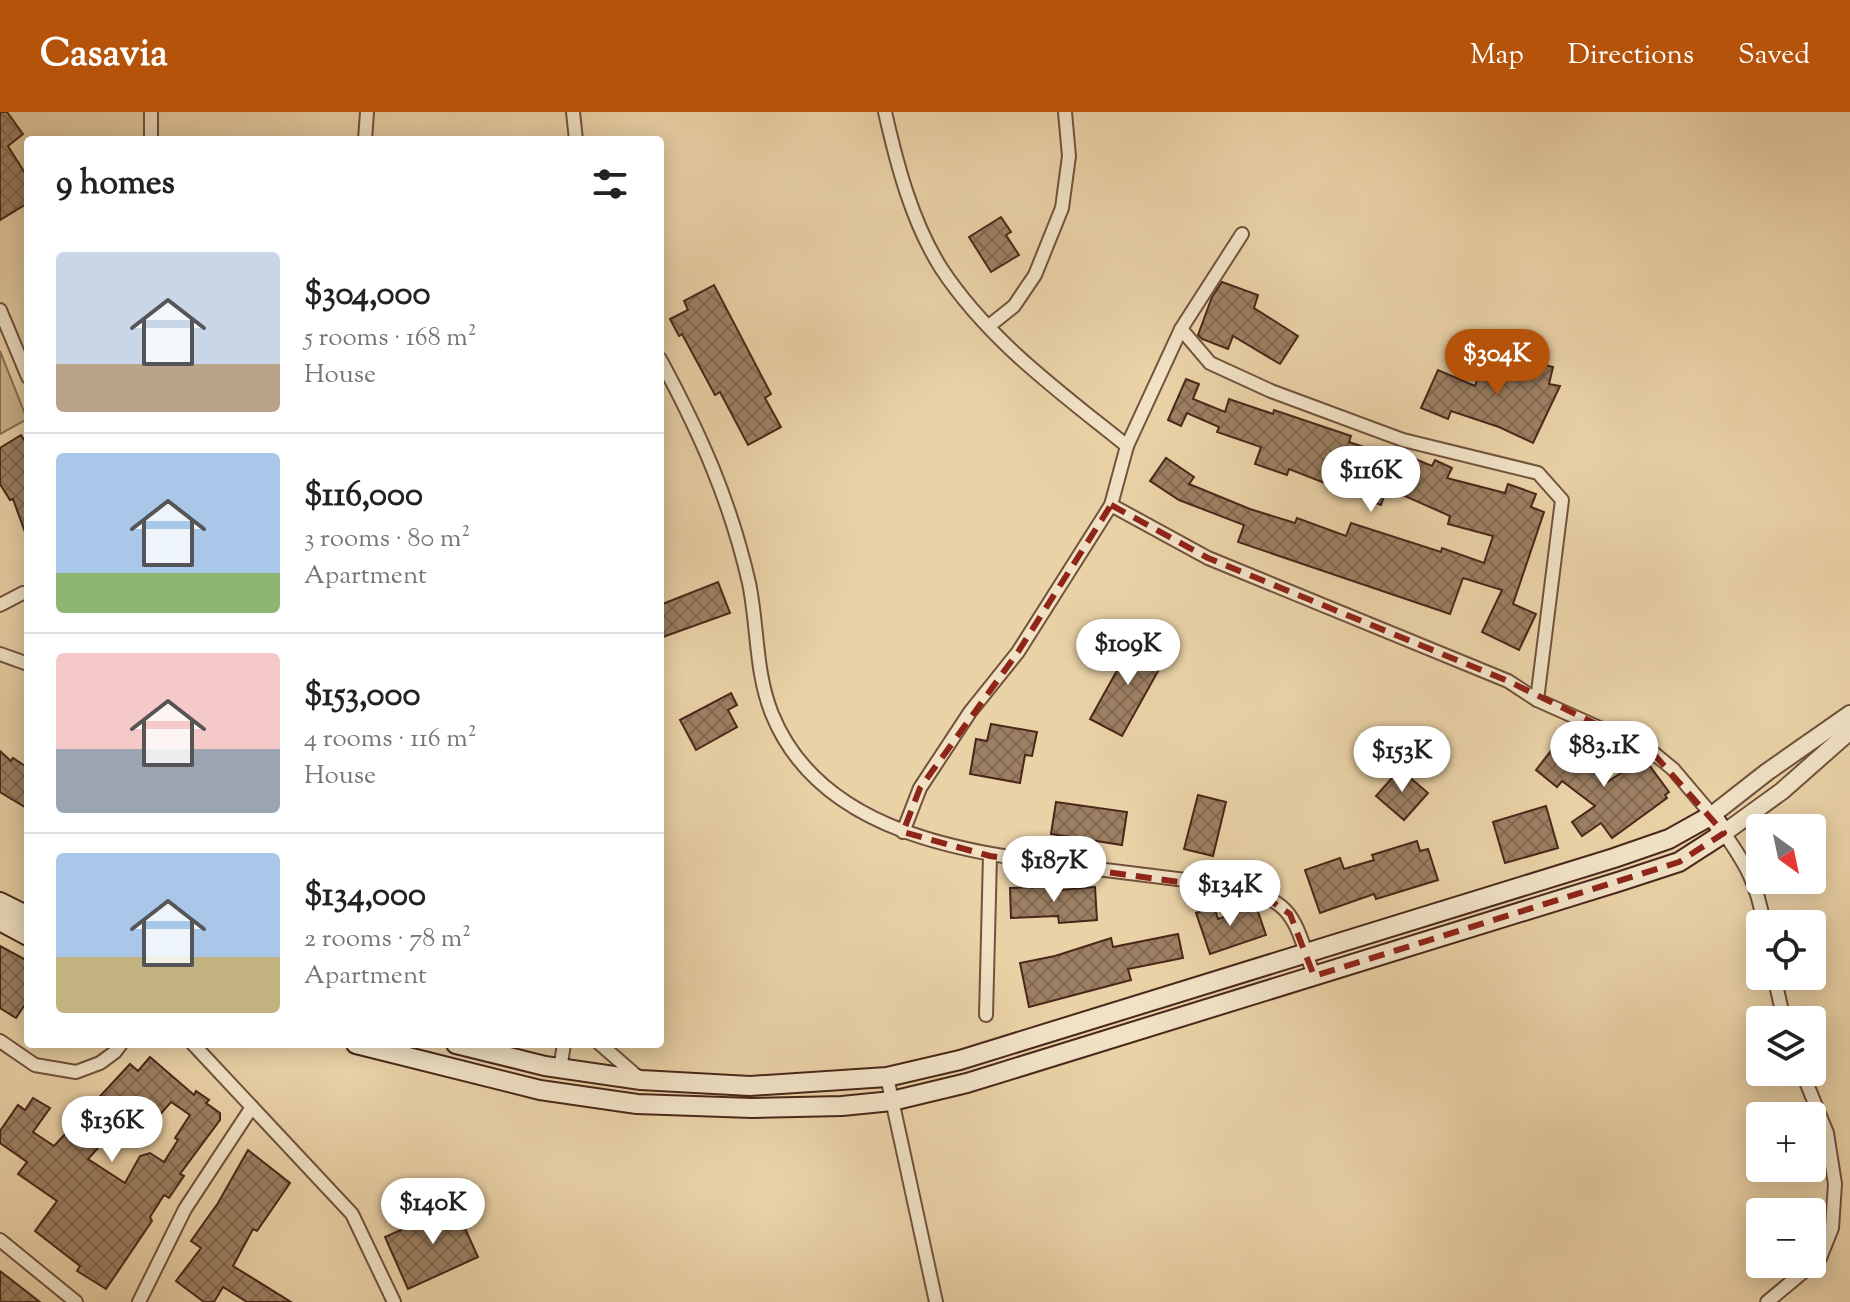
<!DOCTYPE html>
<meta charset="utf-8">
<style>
:root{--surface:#fff;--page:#f2f2f2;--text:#222;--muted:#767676;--line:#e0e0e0;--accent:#b45309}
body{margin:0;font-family:"Sorts Mill Goudy",serif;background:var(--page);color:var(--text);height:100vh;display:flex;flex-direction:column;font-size:30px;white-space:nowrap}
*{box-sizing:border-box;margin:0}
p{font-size:26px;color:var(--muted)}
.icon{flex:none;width:44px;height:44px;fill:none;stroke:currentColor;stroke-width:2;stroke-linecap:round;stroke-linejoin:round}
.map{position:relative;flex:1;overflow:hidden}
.details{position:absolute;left:24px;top:24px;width:640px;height:912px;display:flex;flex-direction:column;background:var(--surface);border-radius:8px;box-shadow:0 4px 20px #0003}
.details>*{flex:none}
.needle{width:52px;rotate:147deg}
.buttons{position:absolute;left:1746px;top:702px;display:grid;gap:16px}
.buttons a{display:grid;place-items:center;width:80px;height:80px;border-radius:8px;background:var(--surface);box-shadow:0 4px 20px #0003;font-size:40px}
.price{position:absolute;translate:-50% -68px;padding:0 18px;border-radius:28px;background:#fff;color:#222;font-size:26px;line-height:52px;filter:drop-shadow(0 2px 4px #0008)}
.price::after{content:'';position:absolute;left:50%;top:48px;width:24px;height:18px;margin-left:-12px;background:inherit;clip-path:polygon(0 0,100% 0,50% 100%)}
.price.active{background:var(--accent);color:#fff}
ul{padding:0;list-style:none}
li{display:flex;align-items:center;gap:24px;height:200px;padding:0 32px}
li+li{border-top:2px solid var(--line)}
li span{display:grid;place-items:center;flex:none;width:224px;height:160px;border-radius:8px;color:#555}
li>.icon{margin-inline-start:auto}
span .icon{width:96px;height:96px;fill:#fffc;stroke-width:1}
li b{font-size:34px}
h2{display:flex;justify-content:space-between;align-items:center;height:96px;padding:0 32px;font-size:34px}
header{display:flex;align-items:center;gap:48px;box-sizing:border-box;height:112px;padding:0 40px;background:var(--accent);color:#fff}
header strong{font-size:38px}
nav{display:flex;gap:44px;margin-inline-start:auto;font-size:28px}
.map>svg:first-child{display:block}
.grass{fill:#cfb58f;stroke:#8c6e54;stroke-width:2}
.building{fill:url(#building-cross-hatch);stroke:#4a2719;stroke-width:2;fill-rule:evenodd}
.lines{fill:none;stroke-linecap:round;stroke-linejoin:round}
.minor-casing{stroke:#72523c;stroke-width:16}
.tertiary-casing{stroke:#72523c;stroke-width:20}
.secondary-casing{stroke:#4a2719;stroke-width:22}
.minor{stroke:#f1e2c6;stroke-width:12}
.tertiary{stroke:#f1e2c6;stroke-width:16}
.secondary{stroke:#f1e2c6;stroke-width:18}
.marked{fill:none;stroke:#8f2418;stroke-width:6;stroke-dasharray:16 10;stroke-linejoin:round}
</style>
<header>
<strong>Casavia</strong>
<nav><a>Map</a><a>Directions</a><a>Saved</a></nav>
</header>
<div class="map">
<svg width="1850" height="1190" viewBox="0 0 1850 1190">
<defs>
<pattern id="building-cross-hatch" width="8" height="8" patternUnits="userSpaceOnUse" patternTransform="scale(2)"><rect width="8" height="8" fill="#9d8063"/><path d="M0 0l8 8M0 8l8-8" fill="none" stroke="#826951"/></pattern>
</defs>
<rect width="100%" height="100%" fill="#ead2a7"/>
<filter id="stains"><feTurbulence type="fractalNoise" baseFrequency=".0025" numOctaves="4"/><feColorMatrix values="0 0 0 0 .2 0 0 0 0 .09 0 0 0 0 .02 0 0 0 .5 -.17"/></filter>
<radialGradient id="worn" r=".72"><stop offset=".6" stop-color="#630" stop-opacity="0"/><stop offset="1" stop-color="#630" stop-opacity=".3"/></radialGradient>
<polygon class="grass" points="0,239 27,307 0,322"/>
<g class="building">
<polygon points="0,0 7,0 23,22 8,34 28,66 28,91 0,108"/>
<polygon points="1001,105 1011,120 1006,123 1019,143 991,160 969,125"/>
<polygon points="1222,170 1258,183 1254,196 1298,224 1280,252 1233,224 1228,237 1202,227 1198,223 1212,185"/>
<polygon points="714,173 771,282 765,286 781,315 748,333 720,280 715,283 682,222 679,224 670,207 688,198 684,189"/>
<polygon points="1484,247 1525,260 1528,249 1553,255 1549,272 1560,274 1533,331 1499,315 1451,299 1448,307 1421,296 1438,258 1475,274"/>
<polygon points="1186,267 1199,272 1193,287 1225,300 1229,287 1273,302 1274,298 1351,324 1349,330 1411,351 1413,346 1432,354 1435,348 1452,356 1447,366 1505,381 1508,372 1536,382 1531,395 1544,400 1513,492 1536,502 1519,538 1482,520 1502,478 1463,466 1450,502 1238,430 1244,413 1179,388 1150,369 1166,346 1194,365 1189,372 1250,397 1295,411 1297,406 1346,424 1351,411 1441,440 1442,436 1484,451 1493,424 1448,412 1450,404 1387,376 1381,393 1289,357 1287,363 1255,352 1261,335 1217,320 1219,315 1187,301 1181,314 1168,308"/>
<polygon points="21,323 28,334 26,423 13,387 10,388 0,372 0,336"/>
<polygon points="718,470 730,501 660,526 660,493"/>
<polygon points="1135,526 1167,543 1122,624 1090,607"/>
<polygon points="731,581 737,593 728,598 737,615 696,638 680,608"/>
<polygon points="991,612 1037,620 1032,644 1025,643 1020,671 970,662 976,627 987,629"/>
<polygon points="1564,622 1587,640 1580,649 1607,670 1644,646 1669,680 1665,683 1667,686 1612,726 1601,711 1582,724 1572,710 1595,694 1562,669 1557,675 1536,658"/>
<polygon points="0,639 11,649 13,646 28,656 28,697 0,680"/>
<polygon points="1400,657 1428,681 1404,708 1376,684"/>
<polygon points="1198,683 1226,690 1213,744 1184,737"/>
<polygon points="1056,690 1127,700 1122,733 1051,722"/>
<polygon points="1546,694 1558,736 1505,751 1493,710"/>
<polygon points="1417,729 1420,739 1428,737 1438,768 1376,787 1374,782 1320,801 1305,758 1340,746 1344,757 1374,748 1372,743"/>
<polygon points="1049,775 1050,779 1095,775 1097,808 1059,811 1058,804 1011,806 1010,776"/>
<polygon points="1256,794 1266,823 1210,842 1196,801 1214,795 1218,807"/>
<polygon points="1178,822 1183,846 1128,857 1131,868 1029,895 1020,851 1055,844 1111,826 1113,835"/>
<polygon points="0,834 28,849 28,888 16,906 0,896"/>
<path d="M150 945 194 983 196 979 209 988 206 991 220 1001V1008L180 1062 184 1064 169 1086 164 1083 150 1105 152 1109 106 1177 77 1159 80 1154 35 1119 57 1089 18 1062 27 1050 0 1031V1019L18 993 25 998 33 986 50 996 33 1020 54 1034 130 952 138 959ZM171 990 190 1003 175 1026 178 1028 164 1050 150 1041 140 1044 125 1071 88 1047 125 1006 143 1022Z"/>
<polygon points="248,1038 290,1071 257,1119 253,1117 233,1154 291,1190 247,1190 223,1175 214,1190 204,1190 176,1169 201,1136 191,1129 218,1091"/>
<polygon points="463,1090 471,1108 463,1112 478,1145 408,1177 385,1125"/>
<polygon points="0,1159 40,1190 0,1190"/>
</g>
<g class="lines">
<defs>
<g id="minor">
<polyline points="573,0 576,28"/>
<path d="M885 0C897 53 912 110 941 156 989 229 1060 280 1127 334"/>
<polyline points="151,28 151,0"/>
<polyline points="365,28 367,0"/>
<polyline points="0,198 28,265"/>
<polyline points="989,214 1014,194 1035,163 1062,96 1069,44 1065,0"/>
<polyline points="1181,217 1210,251 1271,279 1403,328 1538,361 1562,388 1537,588"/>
<path d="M660 247C700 321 730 388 749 471 758 514 755 560 772 602 821 723 969 741 1081 755 1130 761 1178 767 1226 773 1295 789 1292 801 1314 864"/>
<polyline points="1111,393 1127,334 1181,217 1242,122"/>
<polyline points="0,493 23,481 28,481"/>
<polyline points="0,542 28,552"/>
<polyline points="903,720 920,676 970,600 1018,540 1111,393 1208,446 1508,569 1537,588 1651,639 1673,657 1712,703"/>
<path d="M1724 721C1747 754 1757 772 1764 812"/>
<polyline points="1774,864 1784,908"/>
<polyline points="986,903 990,744"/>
<polyline points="0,929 35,953 76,960 100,951 115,940 121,932"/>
<polyline points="193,932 352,1102 394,1190"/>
<polyline points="600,932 639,966"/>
<polyline points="560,957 564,932"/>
<polyline points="887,965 936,1190"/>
<polyline points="0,1128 76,1190"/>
<polyline points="139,1190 185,1097 252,995"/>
<polyline points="1767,1190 1820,1146 1832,1116 1835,1072 1827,1021 1802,960"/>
</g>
<g id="tertiary">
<polyline points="1712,703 1767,660 1850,602"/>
<polyline points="1724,721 1782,679 1850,619"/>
</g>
<g id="secondary">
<polyline points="0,790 28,804"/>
<polyline points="0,809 28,824"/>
<polyline points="356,932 540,978 637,992 752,996 842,994 892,989 967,971 1621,769 1679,750 1724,721 1712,703 1669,727 1614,746 960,948 887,965 750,974 641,968 545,954 456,932"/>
</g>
</defs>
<use href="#minor" class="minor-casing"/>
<use href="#tertiary" class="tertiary-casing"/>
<use href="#secondary" class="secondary-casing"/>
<use href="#minor" class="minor"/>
<use href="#tertiary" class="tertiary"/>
<use href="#secondary" class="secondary"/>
</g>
<path class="marked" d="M1111 393 1208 446 1508 569 1651 639 1724 721 1679 750 1314 864 1290 802 1259 781 990 744 903 720 920 676 1018 540Z"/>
<rect width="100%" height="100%" filter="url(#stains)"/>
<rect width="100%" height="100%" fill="url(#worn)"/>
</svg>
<div class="buttons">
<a><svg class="needle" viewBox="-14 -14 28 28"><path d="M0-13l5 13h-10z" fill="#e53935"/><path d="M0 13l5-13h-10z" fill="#767676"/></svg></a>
<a><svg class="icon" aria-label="locate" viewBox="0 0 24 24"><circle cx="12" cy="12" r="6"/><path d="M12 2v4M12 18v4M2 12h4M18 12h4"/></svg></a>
<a><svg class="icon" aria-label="layers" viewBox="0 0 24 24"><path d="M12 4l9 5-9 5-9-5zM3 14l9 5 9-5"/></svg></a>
<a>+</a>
<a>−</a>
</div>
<b class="price active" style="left:1497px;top:285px">$304K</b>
<b class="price" style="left:1371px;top:402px">$116K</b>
<b class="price" style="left:1128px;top:575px">$109K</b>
<b class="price" style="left:1604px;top:677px">$83.1K</b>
<b class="price" style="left:1402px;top:682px">$153K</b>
<b class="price" style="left:1054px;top:792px">$187K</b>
<b class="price" style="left:1230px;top:816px">$134K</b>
<b class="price" style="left:112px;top:1052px">$136K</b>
<b class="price" style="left:433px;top:1134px">$140K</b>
<section class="details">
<h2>9 homes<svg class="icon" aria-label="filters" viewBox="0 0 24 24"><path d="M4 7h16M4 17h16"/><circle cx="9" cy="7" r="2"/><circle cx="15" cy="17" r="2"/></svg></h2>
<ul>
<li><span style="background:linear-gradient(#c9d6e8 70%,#b9a48a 0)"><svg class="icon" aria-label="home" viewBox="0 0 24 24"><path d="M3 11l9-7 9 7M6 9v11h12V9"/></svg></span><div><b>$304,000</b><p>5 rooms · 168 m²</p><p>House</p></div></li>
<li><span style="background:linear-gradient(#a9c7e8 75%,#8fb573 0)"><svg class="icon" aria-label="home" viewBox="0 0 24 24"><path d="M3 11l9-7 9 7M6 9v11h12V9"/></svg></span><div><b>$116,000</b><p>3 rooms · 80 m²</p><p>Apartment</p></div></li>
<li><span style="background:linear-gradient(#f6c9c9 60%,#9aa5b1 0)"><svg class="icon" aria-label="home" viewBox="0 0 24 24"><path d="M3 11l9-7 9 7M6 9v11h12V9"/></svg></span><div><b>$153,000</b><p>4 rooms · 116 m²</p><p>House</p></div></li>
<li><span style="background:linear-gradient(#a9c7e8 65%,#c2b280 0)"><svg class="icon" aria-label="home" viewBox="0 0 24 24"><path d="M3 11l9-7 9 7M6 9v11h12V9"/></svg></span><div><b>$134,000</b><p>2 rooms · 78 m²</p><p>Apartment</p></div></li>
</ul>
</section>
</div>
